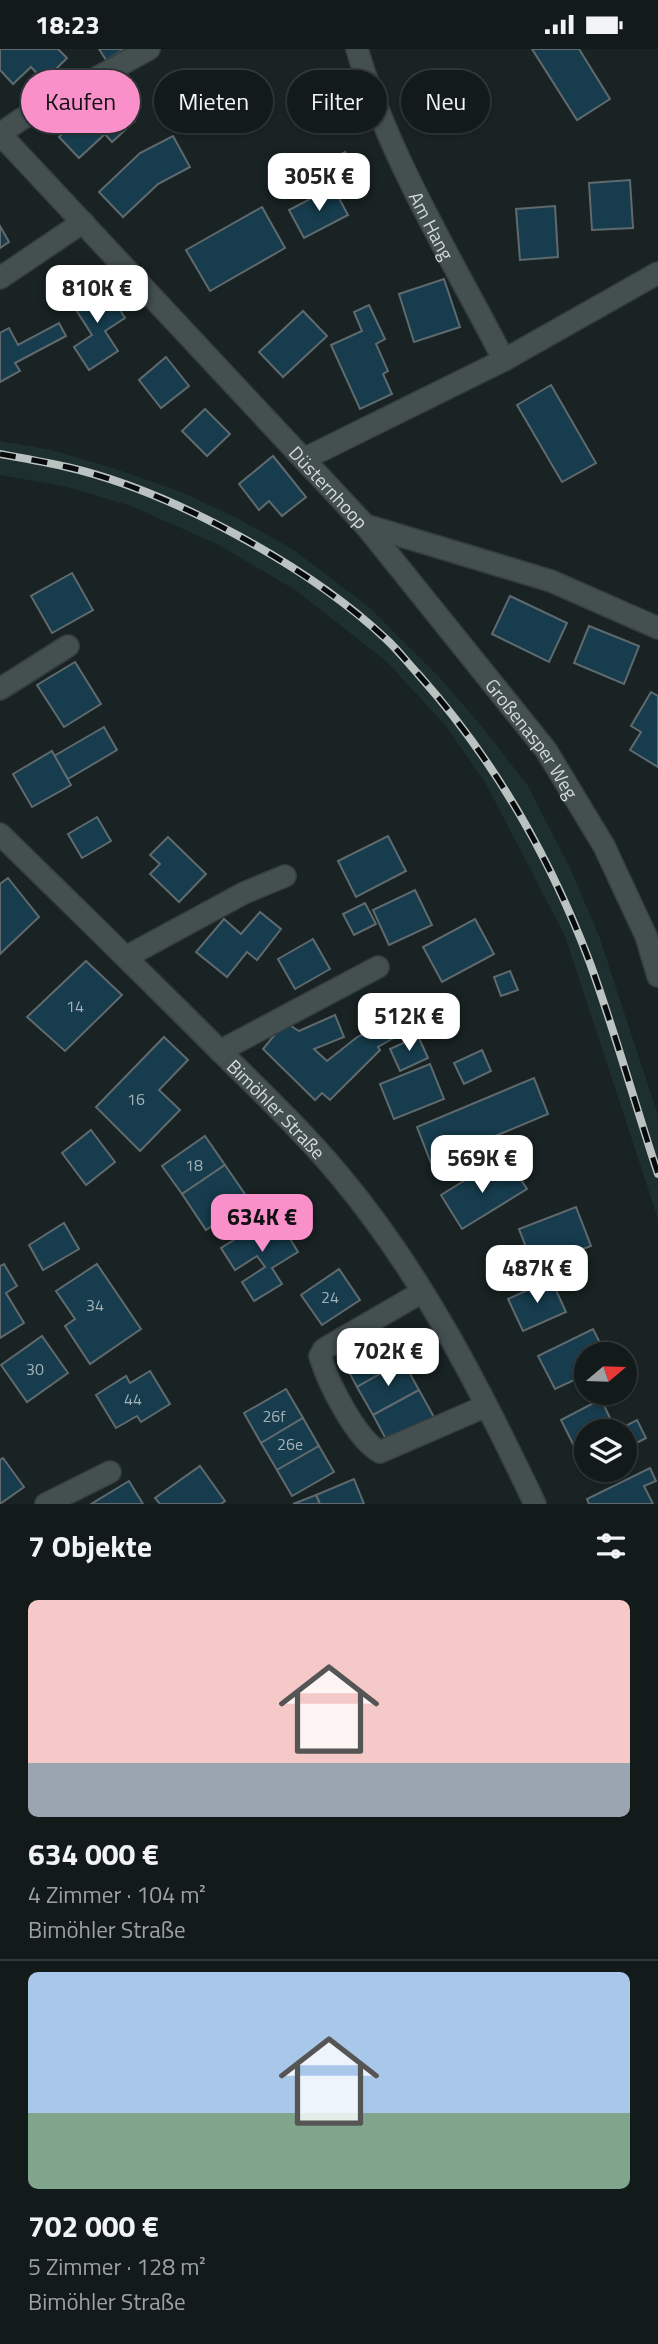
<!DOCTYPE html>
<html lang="de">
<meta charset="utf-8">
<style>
:root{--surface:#131a1a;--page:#1c2323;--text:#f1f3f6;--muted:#9da1a2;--line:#323839;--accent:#f990ca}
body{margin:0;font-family:"Titillium Web",sans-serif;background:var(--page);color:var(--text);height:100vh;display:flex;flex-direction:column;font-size:26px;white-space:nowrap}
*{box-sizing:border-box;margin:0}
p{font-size:23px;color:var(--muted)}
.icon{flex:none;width:38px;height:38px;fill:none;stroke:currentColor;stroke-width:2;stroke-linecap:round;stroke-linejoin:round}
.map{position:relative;height:1455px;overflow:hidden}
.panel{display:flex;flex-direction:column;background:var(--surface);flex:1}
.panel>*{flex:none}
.banner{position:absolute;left:21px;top:21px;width:616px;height:63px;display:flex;gap:14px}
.needle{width:46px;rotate:71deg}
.fabs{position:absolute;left:574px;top:1293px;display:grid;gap:14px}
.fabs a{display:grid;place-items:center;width:63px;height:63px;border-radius:50%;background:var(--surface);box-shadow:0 2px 5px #0004,0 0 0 2px var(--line);font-size:35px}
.price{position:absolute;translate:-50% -60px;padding:0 16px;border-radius:14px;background:#fff;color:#222;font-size:23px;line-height:46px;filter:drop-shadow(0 2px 4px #0008)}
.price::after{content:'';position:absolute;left:50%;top:42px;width:21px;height:16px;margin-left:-10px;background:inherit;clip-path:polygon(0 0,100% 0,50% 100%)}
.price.current{background:var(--accent);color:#111}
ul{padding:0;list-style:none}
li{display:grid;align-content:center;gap:14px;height:371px;padding:0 28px}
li+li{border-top:2px solid var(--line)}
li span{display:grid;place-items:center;height:217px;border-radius:10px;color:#555}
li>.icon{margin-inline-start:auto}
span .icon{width:126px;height:126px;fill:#fffc;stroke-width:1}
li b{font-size:30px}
h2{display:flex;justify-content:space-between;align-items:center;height:84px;padding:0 28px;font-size:30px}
.chip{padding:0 24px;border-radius:32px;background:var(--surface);box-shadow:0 2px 5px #0004,0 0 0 2px var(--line);font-size:24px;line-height:63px}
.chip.current{background:var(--accent);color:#111}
.status{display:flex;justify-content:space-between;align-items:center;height:49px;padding:0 35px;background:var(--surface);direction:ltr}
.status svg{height:19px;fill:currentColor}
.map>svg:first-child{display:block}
.built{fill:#1e2f30}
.building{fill:#163c4d;stroke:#606a6e;stroke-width:2}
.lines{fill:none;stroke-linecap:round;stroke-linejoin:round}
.minor-casing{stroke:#363d3e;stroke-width:24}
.minor{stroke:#444f50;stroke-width:21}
.rail-casing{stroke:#bbc2c2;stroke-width:8}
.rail{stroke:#070b0b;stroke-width:5;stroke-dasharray:16;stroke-linecap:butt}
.labels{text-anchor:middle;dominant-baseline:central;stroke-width:6;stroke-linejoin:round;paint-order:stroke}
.number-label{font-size:16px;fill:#a4b2b7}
.street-label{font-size:19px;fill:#d4dada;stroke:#070b0b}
</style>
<div class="status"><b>18:23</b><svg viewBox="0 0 49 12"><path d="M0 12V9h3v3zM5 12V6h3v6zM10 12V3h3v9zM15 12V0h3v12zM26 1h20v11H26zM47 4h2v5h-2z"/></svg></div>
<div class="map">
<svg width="658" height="1455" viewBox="0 0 658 1455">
<rect width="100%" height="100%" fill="#192323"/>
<polygon class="built" points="0,392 51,401 116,420 181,443 237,469 294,501 370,559 441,630 483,679 528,737 571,821 599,887 658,1066 658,1170 565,887 485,733 445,676 388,614 297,542 217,495 131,457 68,438 0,426"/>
<g class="building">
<polygon points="0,0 58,0 67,9 44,32 31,18 13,35 0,21"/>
<polygon points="99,0 125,0 106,11"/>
<polygon points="532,0 579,0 610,50 577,71"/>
<polygon points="106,42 135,72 112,93 105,85 79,109 59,88"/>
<polygon points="173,87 190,118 158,135 123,168 99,143 140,104"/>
<polygon points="345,103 359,127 342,136 328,112"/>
<polygon points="630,131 633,179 592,181 589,134"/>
<polygon points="333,138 348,166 304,189 289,161"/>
<polygon points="555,157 558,208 520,211 516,160"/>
<polygon points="262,158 285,199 210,242 186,201"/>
<polygon points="0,177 9,193 0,199"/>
<polygon points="444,230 460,278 414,293 399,245"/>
<polygon points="102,233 125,269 105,282 118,302 89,321 74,298 92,286 71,253"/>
<polygon points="369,256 385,290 376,295 388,322 383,325 392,345 360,360 331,296 362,282 354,263"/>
<polygon points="303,262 327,287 283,328 259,303"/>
<polygon points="59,274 66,287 15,314 20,322 0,333 0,284 9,279 18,296"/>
<polygon points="166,308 189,337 161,359 139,331"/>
<polygon points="551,336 596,414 562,433 517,356"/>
<polygon points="205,360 230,385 207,407 182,382"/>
<polygon points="273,407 306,448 282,467 269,452 259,461 239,435"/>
<polygon points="72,524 93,561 52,584 31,547"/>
<polygon points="510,547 567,574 549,613 492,585"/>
<polygon points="589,577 639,597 624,635 574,614"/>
<polygon points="75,613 101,655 64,678 37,636"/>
<polygon points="651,643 658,647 658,718 630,701 641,683 631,677"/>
<polygon points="104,678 117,701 68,730 54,707"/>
<polygon points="52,702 71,736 32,758 13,725"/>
<polygon points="97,768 111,792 82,809 68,785"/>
<polygon points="388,787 406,822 356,848 338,812"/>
<polygon points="168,788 206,825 179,853 150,825 160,815 150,806"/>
<polygon points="8,829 39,868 0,905 0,835"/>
<polygon points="415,841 432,876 389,896 373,861"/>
<polygon points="365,854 376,875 354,886 343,865"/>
<polygon points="260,863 281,880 257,911 247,903 227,928 196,903 224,870 241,885"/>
<polygon points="475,870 494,905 442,933 423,898"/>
<polygon points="313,890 330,920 295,940 278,910"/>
<polygon points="86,912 122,946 65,1002 27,968"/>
<polygon points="510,922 518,941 501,947 494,928"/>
<polygon points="335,966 344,988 314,1000 327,1012 356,989 388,971 397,987 378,998 380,1001 330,1051 322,1044 315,1051 263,1000 285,973 299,982"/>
<polygon points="418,987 428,1009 400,1022 390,1000"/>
<polygon points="164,988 188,1011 159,1041 180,1061 140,1102 96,1058"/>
<polygon points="482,1001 491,1022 464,1035 454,1014"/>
<polygon points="430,1015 444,1050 394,1070 380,1035"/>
<polygon points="534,1029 548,1065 431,1114 417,1078"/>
<polygon points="91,1081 115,1113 86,1136 62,1104"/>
<polygon points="205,1087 225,1116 182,1145 162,1117"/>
<polygon points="493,1114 503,1131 516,1123 527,1140 462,1180 441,1146"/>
<polygon points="225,1116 249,1151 206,1181 182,1145"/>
<polygon points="576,1158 591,1197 534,1219 519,1180"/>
<polygon points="275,1165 298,1203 272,1219 282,1235 254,1252 242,1233 265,1218 257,1207 235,1221 221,1199"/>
<polygon points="64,1174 79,1200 43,1221 29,1196"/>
<polygon points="4,1215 17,1237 6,1244 24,1274 0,1289 0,1217"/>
<polygon points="97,1215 141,1280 90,1315 65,1277 75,1270 56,1242"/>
<polygon points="339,1220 360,1251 322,1276 301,1246"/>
<polygon points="551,1230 566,1263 523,1282 508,1250"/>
<polygon points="593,1280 606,1306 586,1306 586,1334 578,1338 574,1331 555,1340 538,1307"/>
<polygon points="386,1283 403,1312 357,1338 341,1308"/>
<polygon points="42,1287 68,1324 27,1353 1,1316"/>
<polygon points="403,1312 419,1341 373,1366 357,1338"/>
<polygon points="150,1322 170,1355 141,1373 137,1367 116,1379 96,1346 126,1327 130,1334"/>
<polygon points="286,1340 303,1369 261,1394 244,1364"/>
<polygon points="419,1341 434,1368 388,1394 373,1366"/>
<polygon points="601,1350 616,1382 637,1371 646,1389 625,1400 625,1382 586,1382 585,1419 561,1371"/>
<polygon points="303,1369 319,1397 277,1421 261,1394"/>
<polygon points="319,1397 334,1423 292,1447 277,1421"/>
<polygon points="3,1409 24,1438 0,1455 0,1411"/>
<polygon points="200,1417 225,1452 221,1455 160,1455 155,1449"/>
<polygon points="650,1419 656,1432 644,1437 653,1455 589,1455 587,1450"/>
<polygon points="354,1430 364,1455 320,1455 316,1446"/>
<polygon points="129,1432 143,1455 91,1455"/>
<polygon points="316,1446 320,1455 293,1455"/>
</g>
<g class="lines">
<defs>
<g id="minor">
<path id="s1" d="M149 0 20 71 0 85 365 476 546 701 604 797 646 887 658 927"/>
<path id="s2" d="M357 0C389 109 452 210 504 311"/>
<polyline points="0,229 83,173"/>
<polyline points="304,410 504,311 658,224"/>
<polyline points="365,476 551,532 658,579"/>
<polyline points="0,640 68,597"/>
<path id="s3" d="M0 785C71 854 142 924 212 994 255 1037 301 1080 340 1127 422 1225 481 1341 535 1455"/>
<polyline points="126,908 244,844 285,827"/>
<polyline points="220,1002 378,918"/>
<path d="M422 1243 324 1300 320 1307C328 1334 356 1390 380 1403L486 1357"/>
<polyline points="46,1455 110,1423"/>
</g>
</defs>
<use href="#minor" class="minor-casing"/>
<use href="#minor" class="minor"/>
<defs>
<path id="rail" d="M0 405C22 409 45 413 67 418 171 442 308 517 386 590 397 600 407 613 418 625 493 709 550 808 590 914 615 983 635 1055 658 1125"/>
</defs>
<use href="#rail" class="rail-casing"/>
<use href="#rail" class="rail"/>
</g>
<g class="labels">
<g class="number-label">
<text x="75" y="957">14</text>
<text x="136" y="1050">16</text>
<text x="194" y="1116">18</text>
<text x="330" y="1248">24</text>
<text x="95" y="1256">34</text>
<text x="35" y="1320">30</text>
<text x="133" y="1350">44</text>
<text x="274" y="1367">26f</text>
<text x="290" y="1395">26e</text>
</g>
<g class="street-label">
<text stroke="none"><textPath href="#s2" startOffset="192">Am Hang</textPath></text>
<text stroke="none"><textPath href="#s1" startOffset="654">Düsternhoop</textPath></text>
<text stroke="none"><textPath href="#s1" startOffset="978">Großenasper Weg</textPath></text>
<text stroke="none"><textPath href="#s3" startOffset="390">Bimöhler Straße</textPath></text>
</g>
</g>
</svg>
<div class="fabs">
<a><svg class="needle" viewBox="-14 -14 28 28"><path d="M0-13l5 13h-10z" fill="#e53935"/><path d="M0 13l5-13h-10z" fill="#9da1a2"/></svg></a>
<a><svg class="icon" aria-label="layers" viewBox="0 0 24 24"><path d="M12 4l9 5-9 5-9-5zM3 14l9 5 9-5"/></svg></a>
</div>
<b class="price" style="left:319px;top:164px">305K €</b>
<b class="price" style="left:97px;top:276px">810K €</b>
<b class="price" style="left:409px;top:1004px">512K €</b>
<b class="price" style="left:482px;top:1146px">569K €</b>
<b class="price current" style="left:262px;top:1205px">634K €</b>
<b class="price" style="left:537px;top:1256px">487K €</b>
<b class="price" style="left:388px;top:1339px">702K €</b>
<div class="banner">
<a class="chip current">Kaufen</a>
<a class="chip">Mieten</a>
<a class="chip">Filter</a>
<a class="chip">Neu</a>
</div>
</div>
<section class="panel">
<h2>7 Objekte<svg class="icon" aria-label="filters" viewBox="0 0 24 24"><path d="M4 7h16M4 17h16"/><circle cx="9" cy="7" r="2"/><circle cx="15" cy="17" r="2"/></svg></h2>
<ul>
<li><span style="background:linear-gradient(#f6c9c9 75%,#9aa5b1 0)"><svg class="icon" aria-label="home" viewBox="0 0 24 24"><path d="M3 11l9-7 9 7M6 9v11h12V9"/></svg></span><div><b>634 000 €</b><p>4 Zimmer · 104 m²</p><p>Bimöhler Straße</p></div></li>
<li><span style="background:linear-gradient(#a9c7e8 65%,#7fa58c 0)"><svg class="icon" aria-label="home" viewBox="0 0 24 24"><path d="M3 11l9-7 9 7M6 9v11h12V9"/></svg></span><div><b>702 000 €</b><p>5 Zimmer · 128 m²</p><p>Bimöhler Straße</p></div></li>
</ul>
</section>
